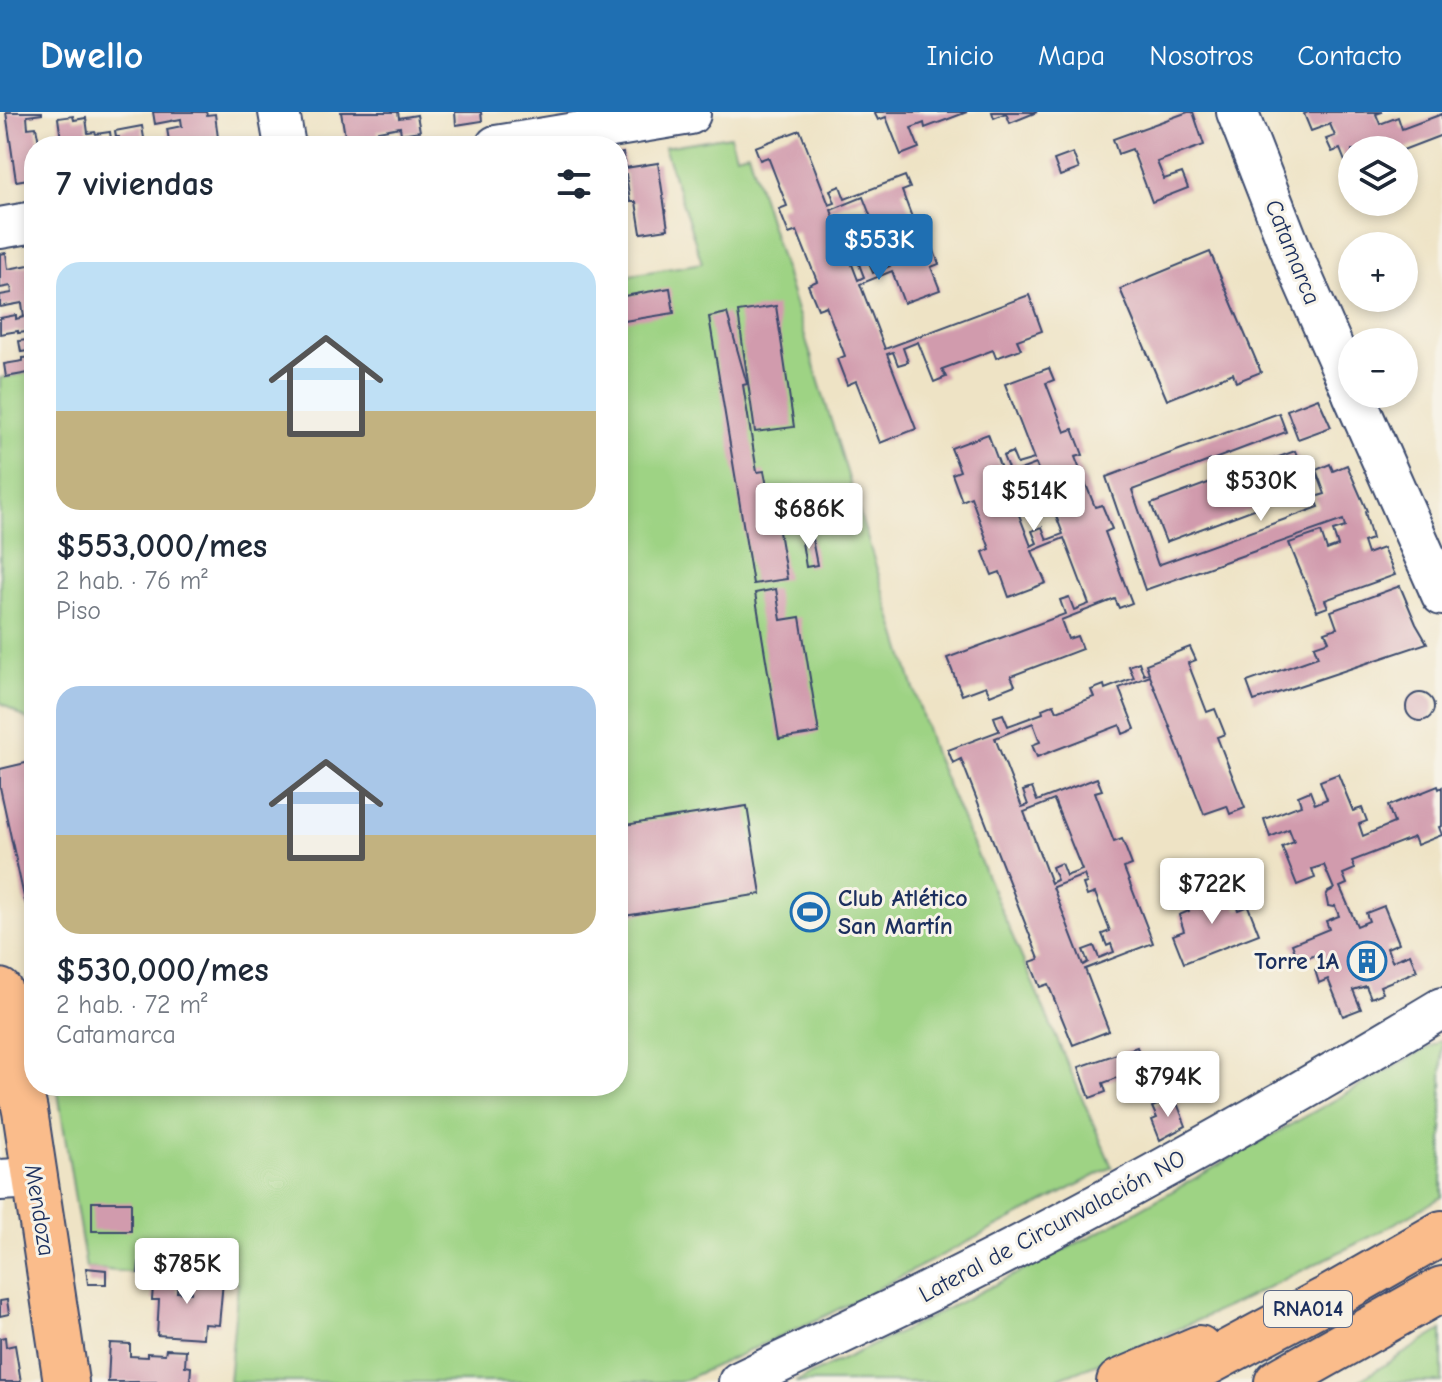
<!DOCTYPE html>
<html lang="es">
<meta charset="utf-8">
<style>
:root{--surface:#fff;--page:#f2f2f3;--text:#1f2937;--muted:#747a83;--accent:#1f6fb2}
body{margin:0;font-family:"Comic Neue",sans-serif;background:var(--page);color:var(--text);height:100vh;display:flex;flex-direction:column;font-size:30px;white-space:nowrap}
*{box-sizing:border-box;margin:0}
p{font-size:26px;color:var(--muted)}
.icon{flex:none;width:44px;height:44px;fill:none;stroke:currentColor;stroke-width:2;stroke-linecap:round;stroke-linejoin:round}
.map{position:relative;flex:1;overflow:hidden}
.panel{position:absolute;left:24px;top:24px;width:604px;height:960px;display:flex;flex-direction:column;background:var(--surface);border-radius:32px;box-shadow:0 4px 12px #0003}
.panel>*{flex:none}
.tools{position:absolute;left:1338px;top:24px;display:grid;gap:16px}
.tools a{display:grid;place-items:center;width:80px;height:80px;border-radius:50%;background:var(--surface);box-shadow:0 4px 12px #0003;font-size:40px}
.price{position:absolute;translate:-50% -68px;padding:0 18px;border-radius:8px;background:#fff;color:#222;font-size:26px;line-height:52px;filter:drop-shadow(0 2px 4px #0008)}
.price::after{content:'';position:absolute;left:50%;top:48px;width:24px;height:18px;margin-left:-12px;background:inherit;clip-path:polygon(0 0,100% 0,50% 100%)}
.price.current{background:var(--accent);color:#fff}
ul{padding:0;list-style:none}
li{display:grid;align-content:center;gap:16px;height:424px;padding:0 32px}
li span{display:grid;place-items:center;height:248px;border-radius:24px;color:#555}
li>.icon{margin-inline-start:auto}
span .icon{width:144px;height:144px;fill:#fffc;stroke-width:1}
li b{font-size:34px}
h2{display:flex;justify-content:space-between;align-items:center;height:96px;padding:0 32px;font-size:34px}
header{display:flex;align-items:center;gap:48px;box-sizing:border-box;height:112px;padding:0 40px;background:var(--accent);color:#fff}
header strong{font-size:38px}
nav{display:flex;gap:44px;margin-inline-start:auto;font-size:28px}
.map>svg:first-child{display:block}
.green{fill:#9ed384;stroke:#5c8171;stroke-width:2}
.building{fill:#d19bad;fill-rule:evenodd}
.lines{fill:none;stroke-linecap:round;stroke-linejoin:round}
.minor-casing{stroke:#3b4a6d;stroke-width:44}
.major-casing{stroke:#3b4a6d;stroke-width:48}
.highway-casing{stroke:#3b4a6d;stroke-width:48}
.minor{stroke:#fff;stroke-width:40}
.major{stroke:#fabc8b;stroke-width:44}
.highway{stroke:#fabc8b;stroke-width:44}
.labels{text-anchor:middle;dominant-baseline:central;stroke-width:6;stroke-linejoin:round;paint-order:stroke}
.shield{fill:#f7f3e8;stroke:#5d6a87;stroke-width:2}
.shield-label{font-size:22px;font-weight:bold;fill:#1b2f5e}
.street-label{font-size:24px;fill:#1b2f5e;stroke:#f7f3e8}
.poi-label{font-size:24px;font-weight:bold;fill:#1b2f5e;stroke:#f7f3e8;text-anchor:start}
</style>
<header>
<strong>Dwello</strong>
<nav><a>Inicio</a><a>Mapa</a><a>Nosotros</a><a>Contacto</a></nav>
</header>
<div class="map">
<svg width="1442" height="1270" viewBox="0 0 1442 1270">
<rect width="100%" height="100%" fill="#f7f3e8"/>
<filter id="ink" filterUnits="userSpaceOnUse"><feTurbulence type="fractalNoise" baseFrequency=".0125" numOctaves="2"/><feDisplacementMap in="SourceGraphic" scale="16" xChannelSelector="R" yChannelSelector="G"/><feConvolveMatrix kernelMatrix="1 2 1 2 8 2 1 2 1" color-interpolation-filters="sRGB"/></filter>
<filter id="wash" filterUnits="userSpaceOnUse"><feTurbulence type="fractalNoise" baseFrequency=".006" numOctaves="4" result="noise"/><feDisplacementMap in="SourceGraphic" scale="32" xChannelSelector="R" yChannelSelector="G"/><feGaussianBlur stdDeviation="1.8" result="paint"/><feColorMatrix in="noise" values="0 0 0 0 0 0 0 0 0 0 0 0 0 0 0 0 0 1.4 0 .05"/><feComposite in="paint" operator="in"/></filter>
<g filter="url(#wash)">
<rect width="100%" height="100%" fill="#eee3c5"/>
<g class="green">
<polygon points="730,24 736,43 748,40 934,642 1112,1055 827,1203 680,1270 229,1270 238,1171 86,1156 57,974 618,974 618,165 702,151 664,35"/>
<polygon points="34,260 34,612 0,590 0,266"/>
<polygon points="1442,928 1442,1085 1370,1125 1238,1190 1126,1240 1049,1270 795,1270 901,1220 1099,1120"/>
<polygon points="1442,1218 1442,1270 1357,1270"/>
</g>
<g id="blocks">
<g class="building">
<polygon points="6,0 42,0 42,2 27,4 28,16 36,15 39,30 45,29 46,34 34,34 34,66 16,69"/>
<polygon points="153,0 206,0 207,3 215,2 219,34 170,34 167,17 182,14 181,7 155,12"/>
<polygon points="341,0 398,0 399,6 417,3 420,19 401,22 400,15 378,19 379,25 346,30"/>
<polygon points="455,0 481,0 482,9 456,13"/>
<polygon points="874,0 967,0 925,16 924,11 911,16 919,36 901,43 886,5 878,8"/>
<polygon points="992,0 1037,0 1010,11 1006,1 994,6"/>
<polygon points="1188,0 1193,0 1204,33 1157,50 1164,67 1182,61 1188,76 1152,90 1132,37 1118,42 1113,27"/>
<polygon points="1308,0 1382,0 1376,2 1380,12 1398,5 1402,17 1442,2 1442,23 1403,38 1352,38 1352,67 1340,37 1332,40 1326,27 1335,24 1330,12 1311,19 1304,2"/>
<polygon points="73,4 74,8 86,6 88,21 95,20 96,22 110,20 112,34 62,34 58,6"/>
<polygon points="142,14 145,32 140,34 120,34 119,25 116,25 115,19"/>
<path d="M800 18 829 93 835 91 830 78 840 74 845 87 905 64 910 76 902 79 921 129 929 126 939 152 931 155 940 178 904 191 892 159 860 172 885 237 1029 183 1042 219 1017 228 1021 237 996 246 993 238 942 257 946 265 934 270 918 230 903 236 908 250 898 253 893 240 887 242 916 317 880 331 856 269 847 273 837 247 845 244 826 194 818 197 808 173 817 169 797 119 789 122 779 97 787 94 768 45 760 48 755 35ZM863 85 890 154 873 161 868 149 859 152 864 165 858 168 831 98Z"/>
<polygon points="623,41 625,56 658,51 668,117 641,121 636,90 630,90 626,62 618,63 618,42"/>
<polygon points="1073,41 1079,57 1060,64 1054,48"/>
<polygon points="1210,140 1261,260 1236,270 1233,261 1167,288 1120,177"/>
<polygon points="6,141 8,157 34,152 34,219 18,221 18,219 0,222 0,206 16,203 16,207 24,205 22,191 0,195 0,183 12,181 11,174 0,176 0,142"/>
<polygon points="670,176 674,201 618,210 618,185"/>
<polygon points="776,194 794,315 755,320 738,200"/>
<polygon points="727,201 747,272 743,273 757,360 764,359 769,384 773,384 787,467 753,472 709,205"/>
<polygon points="34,227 34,238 21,240 19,229"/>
<polygon points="34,245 34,260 6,265 4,252 23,249 23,246"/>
<path d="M1049 256 1054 268 1046 271 1065 320 1073 317 1083 343 1075 345 1095 395 1102 393 1112 417 1105 420 1132 491 1119 496 1115 487 1061 508 1068 527 1077 524 1082 537 1011 564 1015 573 990 583 986 574 962 583 947 546 1065 502 1060 488 1069 485 1074 498 1089 492 1064 426 1032 439 1046 471 1009 485 1000 460 992 463 983 440 990 437 971 385 962 389 952 362 960 359 951 336 988 322 1002 359 1008 356 1003 344 1012 340 1017 352 1034 347 1005 272ZM1036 352 1063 422 1047 428 1042 415 1032 419 1037 431 1031 434 1004 364Z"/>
<polygon points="1318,286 1331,315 1298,327 1287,298"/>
<polygon points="1279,301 1286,320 1132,378 1158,453 1319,395 1315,385 1325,382 1316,358 1330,352 1333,359 1347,353 1367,399 1365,400 1372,427 1363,430 1367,442 1383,436 1395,463 1325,488 1328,495 1317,499 1289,431 1321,420 1327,438 1338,434 1333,419 1345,415 1343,408 1145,478 1106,365"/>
<polygon points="1295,339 1310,376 1166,430 1151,392"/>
<polygon points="811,422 817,453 806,455 801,424"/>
<polygon points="1400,474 1416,512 1427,531 1254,589 1247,570 1318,545 1314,534 1329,529 1325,520 1337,516 1331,499"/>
<polygon points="776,477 781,508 800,505 819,621 779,627 755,481"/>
<path d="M1190 535 1196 548 1188 551 1207 600 1215 597 1225 622 1217 625 1245 696 1230 702 1227 694 1204 702 1150 564 1119 576 1135 617 1123 622 1120 613 1037 645 1032 633 1040 630 1033 611 995 626 1022 695 1028 693 1023 679 1032 676 1037 689 1097 666 1102 678 1095 680 1114 730 1122 727 1132 753 1124 756 1153 831 1085 857 1109 919 1073 933 1048 872 1040 875 1030 850 1039 847 961 647 953 651 948 638 999 619 994 605 1003 602 1008 614 1043 601 1042 597 1054 592 1057 599 1094 585 1091 578 1104 573 1105 577 1134 566 1129 554 1139 550 1144 563 1149 561 1146 552ZM1054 688 1082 758 1066 764 1061 751 1052 755 1057 768 1051 771 1024 700ZM1084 763 1087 771 1083 772 1087 784 1095 781 1110 819 1102 822 1107 834 1111 832 1114 840 1099 846 1094 834 1083 838 1088 850 1083 853 1053 775Z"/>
<circle cx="1420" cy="595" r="14"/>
<polygon points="34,649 34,793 26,794 0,675 0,657"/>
<polygon points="1338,662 1353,699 1362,696 1367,709 1359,712 1363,724 1394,711 1388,694 1438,674 1439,677 1442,675 1442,714 1439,715 1442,723 1417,733 1414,725 1352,749 1355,757 1343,762 1347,772 1340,775 1357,814 1369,809 1366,801 1384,794 1399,831 1387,836 1392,849 1410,842 1417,859 1380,874 1383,881 1371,886 1366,874 1353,878 1361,897 1343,904 1328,867 1319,871 1315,858 1323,855 1318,842 1299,850 1292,832 1329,817 1326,809 1339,804 1335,794 1333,795 1328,794 1326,784 1328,780 1334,777 1324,753 1312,757 1315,766 1297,773 1282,735 1294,730 1289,717 1270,725 1264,707 1301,693 1298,684 1310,679 1315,692 1327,687 1320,669"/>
<polygon points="747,694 761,782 618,805 618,714"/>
<polygon points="1199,777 1205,794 1231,783 1238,798 1248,794 1259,822 1184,851 1173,823 1184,819 1179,803 1189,799 1183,783"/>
<polygon points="1137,935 1145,956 1103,971 1106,980 1090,986 1079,955"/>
<polygon points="1194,951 1206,979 1192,985 1185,970 1175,974 1170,961"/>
<polygon points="1175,986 1186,1014 1160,1028 1152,1008 1157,1006 1152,995"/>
<rect x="92" y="1090" width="39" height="29"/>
<polygon points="139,1150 154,1152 153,1162 138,1161"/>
<polygon points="86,1156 106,1158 106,1172 88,1172"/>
<polygon points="154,1162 178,1165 177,1180 191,1181 193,1166 223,1169 219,1213 204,1212 203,1226 157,1223 159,1188 152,1188"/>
<polygon points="7,1188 9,1202 0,1204 0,1189"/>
<polygon points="5,1225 6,1235 15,1233 21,1270 0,1270 0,1226"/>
<polygon points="110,1231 130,1232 130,1244 147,1245 147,1241 165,1242 166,1237 186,1238 185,1254 191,1255 190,1270 108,1270"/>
</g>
</g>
</g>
<g filter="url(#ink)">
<use href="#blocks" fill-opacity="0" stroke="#3b4a6d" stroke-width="2"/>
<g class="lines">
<defs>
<g id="minor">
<polyline points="279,0 285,34"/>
<polyline points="1237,0 1298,156 1352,279"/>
<polyline points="496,34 690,2 689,0"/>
<polyline points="0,116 34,110"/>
<polyline points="1353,282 1442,483"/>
<polyline points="0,1068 36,1066"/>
<path d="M739 1270C812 1235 886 1201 958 1165 1123 1082 1284 991 1442 896"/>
</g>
<polyline id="major" points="0,879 25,999 66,1270"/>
<g id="highway">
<polyline points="1119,1270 1199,1236"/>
<polyline points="1172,1270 1325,1188 1442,1121"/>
<polyline points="1277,1270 1442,1177"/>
</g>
</defs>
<use href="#minor" class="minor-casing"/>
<use href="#major" class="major-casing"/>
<use href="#highway" class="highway-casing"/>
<use href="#minor" class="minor"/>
<use href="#major" class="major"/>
<use href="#highway" class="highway"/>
</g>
</g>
<defs>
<symbol id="stadium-ring" viewBox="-11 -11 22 22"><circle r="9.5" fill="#f7f3e8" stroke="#1f6fb2" stroke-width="1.5"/><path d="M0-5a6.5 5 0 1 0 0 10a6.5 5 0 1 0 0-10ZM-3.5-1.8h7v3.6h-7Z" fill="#1f6fb2"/></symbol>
<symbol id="building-ring" viewBox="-11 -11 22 22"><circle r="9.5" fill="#f7f3e8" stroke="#1f6fb2" stroke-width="1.5"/><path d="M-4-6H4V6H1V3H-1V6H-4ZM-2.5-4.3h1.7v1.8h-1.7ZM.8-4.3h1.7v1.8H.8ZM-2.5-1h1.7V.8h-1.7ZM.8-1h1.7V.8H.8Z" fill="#1f6fb2"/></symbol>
</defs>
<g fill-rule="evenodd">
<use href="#stadium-ring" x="788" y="778" width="44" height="44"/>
<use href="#building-ring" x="1345" y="827" width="44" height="44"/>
</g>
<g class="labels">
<rect class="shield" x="1264" y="1179" width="88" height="36" rx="6"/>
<g class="shield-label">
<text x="1308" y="1197">RNA014</text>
</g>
<g class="street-label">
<text transform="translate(1293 140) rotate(68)">Catamarca</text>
<text transform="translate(40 1098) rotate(81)">Mendoza</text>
<text transform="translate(1052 1114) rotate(-28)">Lateral de Circunvalación NO</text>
</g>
<g class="poi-label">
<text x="838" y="786">Club Atlético<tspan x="838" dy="28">San Martín</tspan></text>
<text x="1339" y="849" text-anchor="end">Torre 1A</text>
</g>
</g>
</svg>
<div class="tools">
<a><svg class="icon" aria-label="layers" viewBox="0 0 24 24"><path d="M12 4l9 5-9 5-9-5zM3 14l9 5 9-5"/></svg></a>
<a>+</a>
<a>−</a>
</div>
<b class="price current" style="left:879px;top:170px">$553K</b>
<b class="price" style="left:1261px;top:411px">$530K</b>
<b class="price" style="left:1034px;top:421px">$514K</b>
<b class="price" style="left:809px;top:439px">$686K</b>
<b class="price" style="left:1212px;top:814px">$722K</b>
<b class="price" style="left:1168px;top:1007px">$794K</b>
<b class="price" style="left:187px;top:1194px">$785K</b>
<section class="panel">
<h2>7 viviendas<svg class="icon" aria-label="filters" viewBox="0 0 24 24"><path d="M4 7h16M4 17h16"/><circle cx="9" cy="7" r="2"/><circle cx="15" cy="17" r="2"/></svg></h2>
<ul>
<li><span style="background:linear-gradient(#bfe0f5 60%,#c2b280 0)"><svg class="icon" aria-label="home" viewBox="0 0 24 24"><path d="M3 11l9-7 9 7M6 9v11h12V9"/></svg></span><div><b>$553,000/mes</b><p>2 hab. · 76 m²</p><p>Piso</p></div></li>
<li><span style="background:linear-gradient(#a9c7e8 60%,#c2b280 0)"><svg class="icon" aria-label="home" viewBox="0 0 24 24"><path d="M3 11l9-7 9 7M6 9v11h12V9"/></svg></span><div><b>$530,000/mes</b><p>2 hab. · 72 m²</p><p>Catamarca</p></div></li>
</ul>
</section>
</div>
